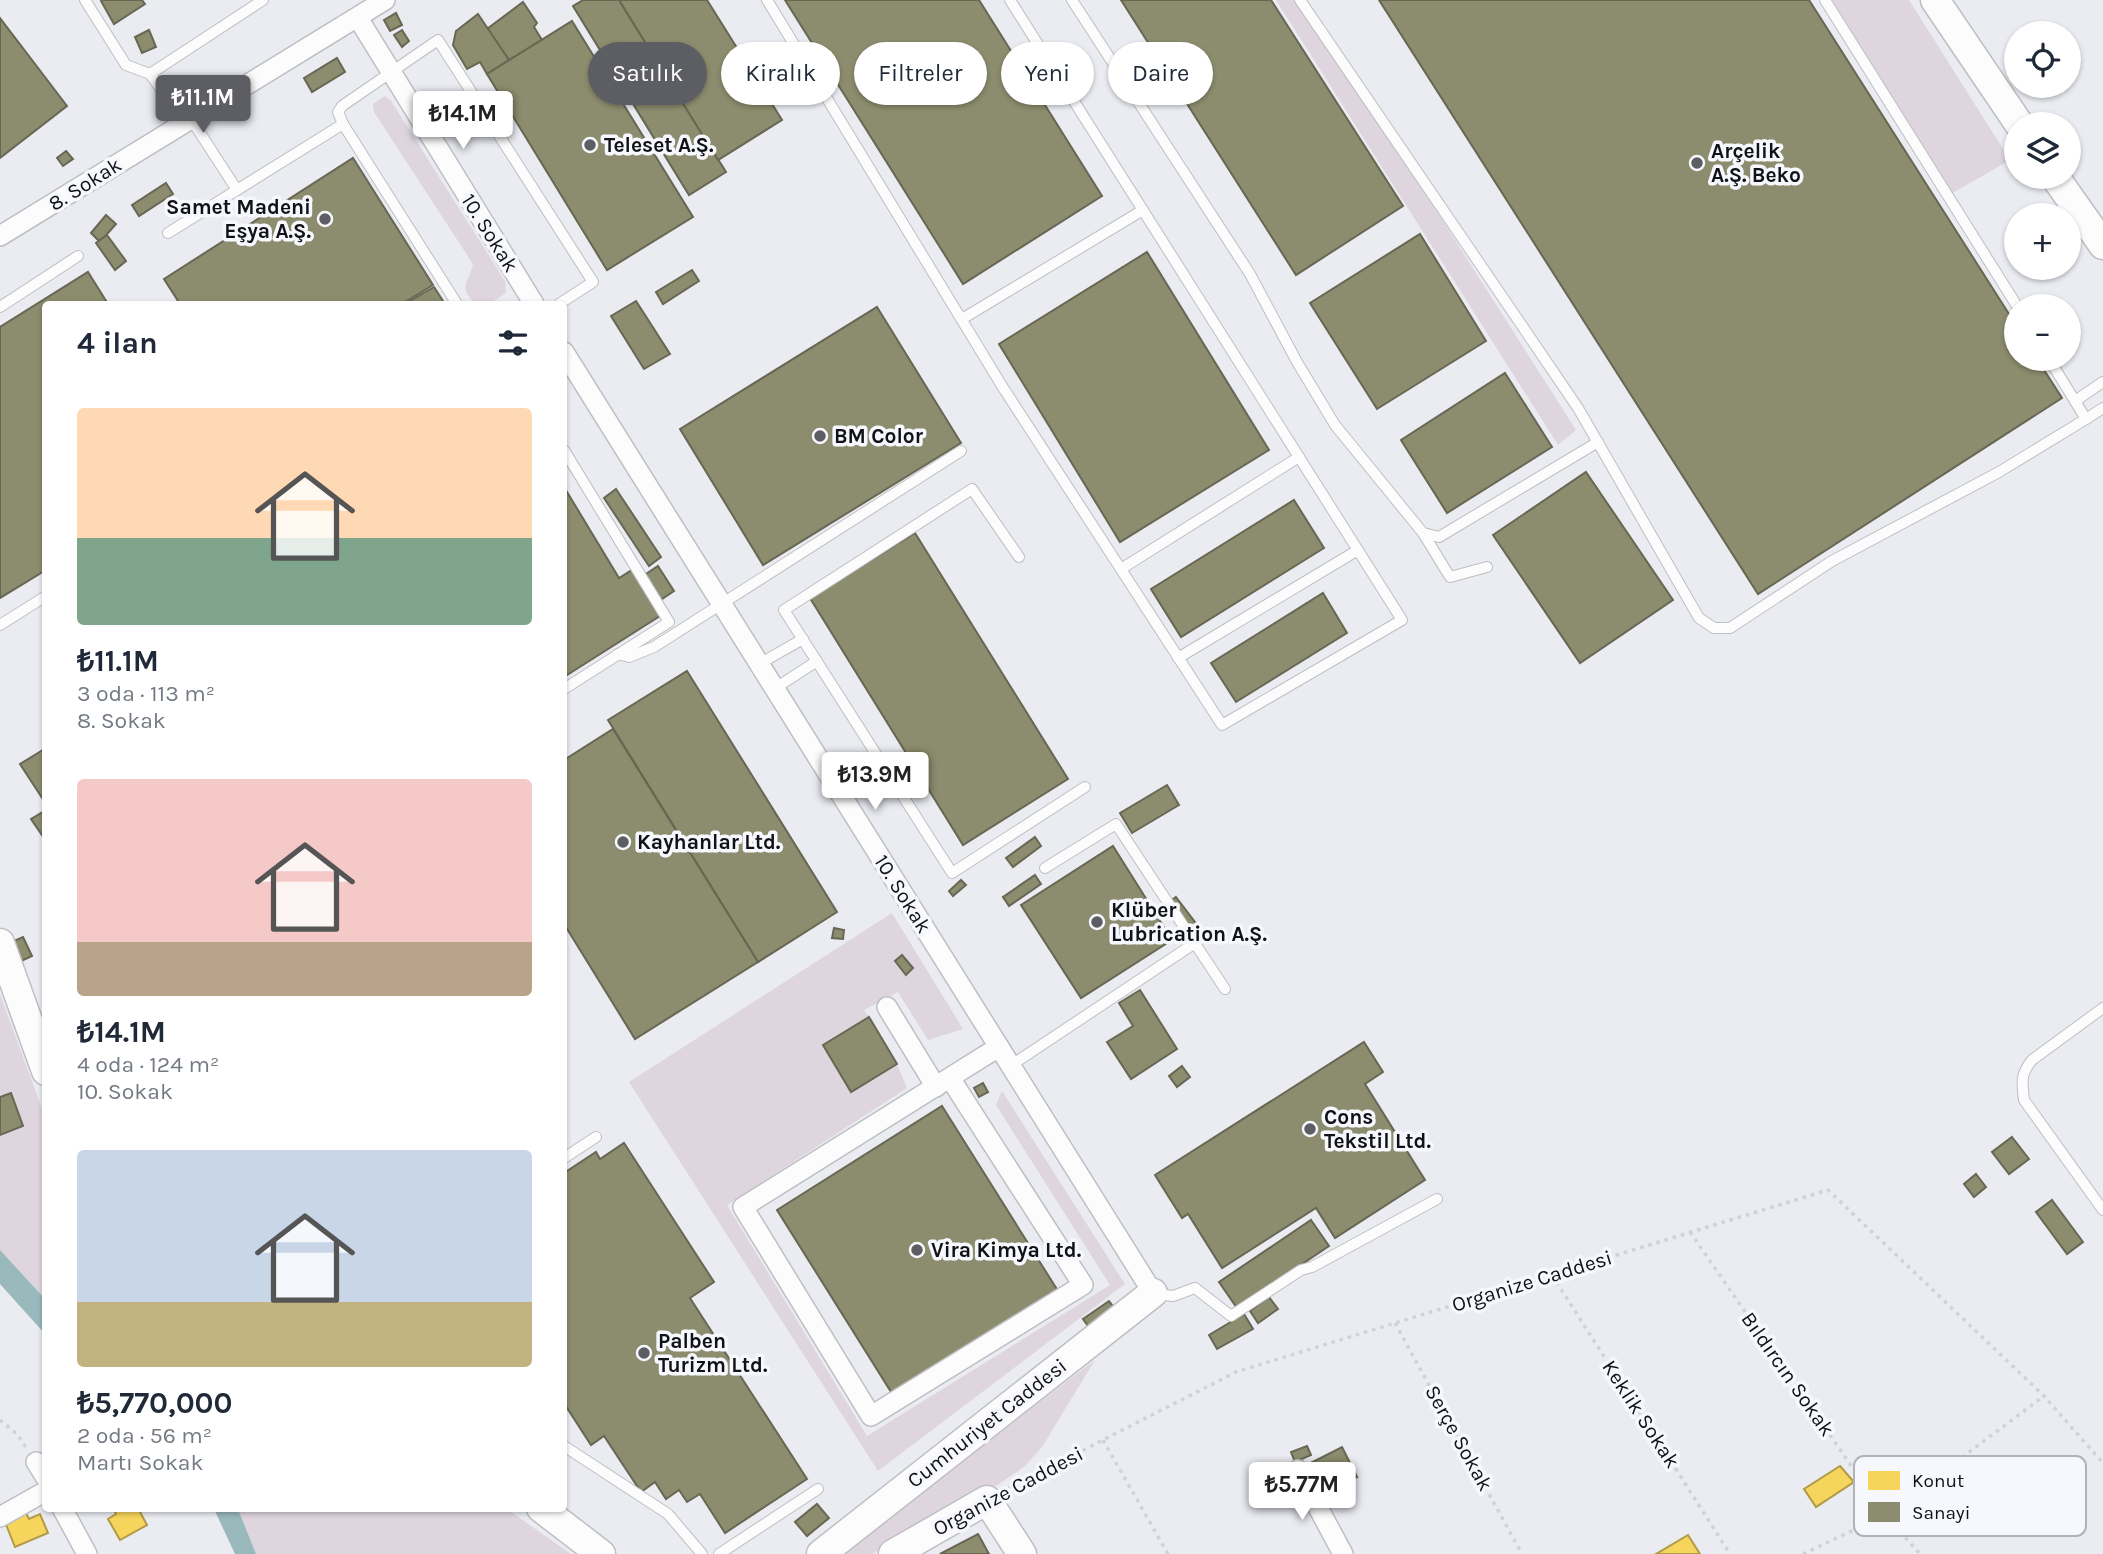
<!DOCTYPE html>
<html lang="tr">
<meta charset="utf-8">
<style>
:root{--surface:#fff;--page:#f2f2f3;--text:#1f2937;--muted:#747a83;--accent:#5d5e63}
body{margin:0;font-family:Karla,sans-serif;background:var(--page);color:var(--text);height:100vh;display:flex;flex-direction:column;font-size:26px;white-space:nowrap}
*{box-sizing:border-box;margin:0}
p{font-size:23px;color:var(--muted)}
.icon{flex:none;width:38px;height:38px;fill:none;stroke:currentColor;stroke-width:2;stroke-linecap:round;stroke-linejoin:round}
.map{position:relative;flex:1;overflow:hidden}
.drawer{position:absolute;left:42px;top:301px;width:525px;height:1211px;display:flex;flex-direction:column;background:var(--surface);border-radius:7px;box-shadow:0 2px 5px #0004}
.drawer>*{flex:none}
.guide{position:absolute;left:588px;top:42px;width:665px;height:63px;display:flex;gap:14px}
.controls{position:absolute;left:2004px;top:21px;display:grid;gap:14px}
.controls a{display:grid;place-items:center;width:77px;height:77px;border-radius:50%;background:var(--surface);box-shadow:0 2px 5px #0004;font-size:35px}
.price{position:absolute;translate:-50% -60px;padding:0 16px;border-radius:7px;background:#fff;color:#222;font-size:23px;line-height:46px;filter:drop-shadow(0 2px 4px #0008)}
.price::after{content:'';position:absolute;left:50%;top:42px;width:21px;height:16px;margin-left:-10px;background:inherit;clip-path:polygon(0 0,100% 0,50% 100%)}
.price.selected{background:var(--accent);color:#fff}
ul{padding:0;list-style:none}
li{display:grid;align-content:center;gap:14px;height:371px;padding:0 35px}
li span{display:grid;place-items:center;height:217px;border-radius:7px;color:#555}
li>.icon{margin-inline-start:auto}
span .icon{width:126px;height:126px;fill:#fffc;stroke-width:1}
li b{font-size:30px}
h2{display:flex;justify-content:space-between;align-items:center;height:84px;padding:0 35px;font-size:30px}
.tag{padding:0 24px;border-radius:32px;background:var(--surface);box-shadow:0 2px 5px #0004;font-size:24px;line-height:63px}
.tag.selected{background:var(--accent);color:#fff}
.map>svg:first-child{display:block}
.green{fill:#dfd5df}
.water{fill:#9ab9bc}
.homes{fill:#f6d55c;stroke:#b19a47;stroke-width:2}
.industry{fill:#8c8c6e;stroke:#676754;stroke-width:2}
.lines{fill:none;stroke-linecap:round;stroke-linejoin:round}
.lane-casing{stroke:#bdbfc3;stroke-width:12}
.street-casing{stroke:#bdbfc3;stroke-width:22}
.secondary-casing{stroke:#bdbfc3;stroke-width:31}
.path{stroke:#d0d2d3;stroke-width:3.5;stroke-dasharray:3.5 5;stroke-linecap:butt}
.lane{stroke:#fcfcfd;stroke-width:10}
.street{stroke:#fcfcfd;stroke-width:19}
.secondary{stroke:#fcfcfd;stroke-width:28}
.poi-dot{fill:#5d5e63;stroke:#f7f8fd;stroke-width:2.5}
.labels{text-anchor:middle;dominant-baseline:central;stroke-width:7;stroke-linejoin:round;paint-order:stroke}
.poi-label{font-size:21px;font-weight:bold;fill:#111216;stroke:#f7f8fd;text-anchor:start}
.street-label{font-size:21px;fill:#111216;stroke:#f7f8fd}
.key{fill:#f7f8fd;stroke:#b2b3b8;stroke-width:2}
.key-label{font-size:19px;fill:#111216}
</style>
<div class="map">
<svg width="2103" height="1554" viewBox="0 0 2103 1554">
<rect width="100%" height="100%" fill="#eaecf2"/>
<g class="green">
<polygon points="1276,0 1302,0 1576,430 1558,445"/>
<polygon points="1832,0 1909,0 2010,160 1951,194"/>
<path d="M385 96 391 101 505 281 506 293 489 304H475C457 284 469 284 473 264L374 112 373 104Z"/>
<polygon points="892,913 963,1029 928,1040 898,992 864,1010 869,1017 823,1046 851,1092 897,1064 907,1088 727,1205 867,1436 1110,1285 996,1105 1002,1091 1125,1284 878,1471 629,1082"/>
<polygon points="0,994 45,1117 45,1299 0,1250"/>
<polygon points="1095,1360 1042,1447 1024,1467 993,1488 872,1554 841,1554"/>
<polygon points="238,1509 507,1509 571,1554 256,1554"/>
</g>
<g class="water">
<polygon points="0,1250 45,1299 45,1334 0,1284"/>
<polygon points="214,1509 238,1509 256,1554 235,1554"/>
</g>
<g class="homes">
<polygon points="1840,1466 1854,1482 1816,1507 1804,1489"/>
<polygon points="113,1508 138,1508 147,1525 120,1540 108,1519 116,1514"/>
<polygon points="26,1513 29,1519 40,1514 48,1533 15,1547 5,1522"/>
<polygon points="1688,1535 1700,1554 1656,1554"/>
</g>
<g class="industry">
<polygon points="103,0 142,0 145,4 114,24 101,1"/>
<polygon points="583,0 619,0 726,172 689,195 573,6"/>
<polygon points="619,0 707,0 782,120 718,160"/>
<polygon points="785,0 979,0 1102,196 963,284"/>
<polygon points="1121,0 1271,0 1403,206 1296,275"/>
<polygon points="1379,0 1809,0 2016,325 2016,359 2037,359 2062,398 1758,594"/>
<polygon points="523,2 537,23 534,27 542,40 509,60 487,29"/>
<polygon points="396,13 402,25 390,31 384,20"/>
<polygon points="478,14 509,60 487,74 480,62 467,69 453,45 456,31"/>
<polygon points="0,18 67,106 0,158"/>
<polygon points="572,21 693,217 607,270 487,74"/>
<polygon points="149,30 156,47 142,53 135,37"/>
<polygon points="402,30 409,41 402,47 394,35"/>
<polygon points="337,58 345,72 312,92 304,78"/>
<polygon points="66,151 73,159 63,166 57,158"/>
<polygon points="353,158 433,285 402,304 180,304 164,279"/>
<polygon points="166,183 173,194 139,216 132,205"/>
<polygon points="106,215 116,224 100,242 91,233"/>
<polygon points="1420,234 1486,341 1377,409 1310,303"/>
<polygon points="107,235 126,261 115,270 96,243"/>
<polygon points="1147,252 1269,450 1120,542 999,344"/>
<polygon points="692,270 699,281 663,304 656,292"/>
<polygon points="88,272 108,304 46,304 46,570 0,598 0,327"/>
<polygon points="434,287 445,304 405,304"/>
<polygon points="636,301 670,354 644,369 611,316"/>
<polygon points="877,307 961,443 763,565 680,429"/>
<polygon points="1505,373 1552,447 1447,513 1401,440"/>
<polygon points="1586,472 1673,600 1580,663 1493,535"/>
<polygon points="564,487 619,578 632,570 660,616 564,677"/>
<polygon points="616,489 661,557 649,566 604,498"/>
<polygon points="1294,500 1324,548 1181,637 1151,589"/>
<polygon points="915,533 1068,779 963,845 810,598"/>
<polygon points="658,566 674,591 659,601 643,576"/>
<polygon points="1323,593 1347,633 1236,702 1211,663"/>
<polygon points="687,671 837,912 758,962 608,720"/>
<polygon points="613,729 758,962 635,1039 564,924 564,760"/>
<polygon points="46,748 46,804 20,764"/>
<polygon points="1167,785 1179,805 1132,833 1120,813"/>
<polygon points="46,810 46,841 31,819"/>
<polygon points="1035,837 1041,846 1013,867 1006,858"/>
<polygon points="1113,846 1172,940 1081,998 1021,905"/>
<polygon points="1035,875 1041,884 1009,906 1003,897"/>
<polygon points="961,880 966,885 953,896 949,891"/>
<polygon points="1176,897 1198,926 1186,934 1165,905"/>
<polygon points="834,928 844,930 843,939 832,938"/>
<polygon points="23,937 32,956 15,964 7,944"/>
<polygon points="902,955 913,968 906,975 895,961"/>
<polygon points="1140,990 1177,1049 1131,1079 1107,1042 1133,1026 1119,1003"/>
<polygon points="869,1017 897,1064 851,1092 823,1045"/>
<polygon points="1364,1042 1383,1072 1365,1084 1425,1180 1335,1238 1316,1208 1222,1268 1188,1214 1182,1218 1155,1175"/>
<polygon points="1182,1066 1190,1077 1177,1087 1169,1076"/>
<polygon points="983,1083 988,1092 979,1097 974,1088"/>
<polygon points="11,1093 23,1126 0,1135 0,1097"/>
<polygon points="942,1106 1058,1291 893,1395 777,1210"/>
<polygon points="2012,1137 2029,1159 2009,1174 1992,1152"/>
<polygon points="624,1143 714,1282 690,1298 807,1479 725,1533 700,1494 687,1502 679,1490 666,1499 655,1482 641,1492 604,1436 591,1445 567,1408 564,1410 564,1173 596,1152 600,1159"/>
<polygon points="1976,1174 1986,1187 1974,1197 1964,1184"/>
<polygon points="2052,1200 2083,1242 2067,1254 2036,1212"/>
<polygon points="1311,1220 1329,1246 1237,1308 1219,1282"/>
<polygon points="1269,1297 1278,1309 1258,1323 1250,1311"/>
<polygon points="1109,1301 1119,1314 1093,1333 1083,1319"/>
<polygon points="1244,1314 1253,1329 1217,1349 1209,1335"/>
<polygon points="1307,1446 1311,1455 1295,1462 1291,1452"/>
<polygon points="1342,1447 1357,1477 1310,1500 1295,1471"/>
<polygon points="817,1504 829,1518 807,1536 795,1522"/>
<polygon points="978,1534 989,1554 940,1554"/>
</g>
<g class="lines">
<defs>
<g id="lane">
<polyline points="85,0 126,65 150,74 185,122"/>
<polyline points="767,0 1002,386 1222,725 1402,620 1010,0"/>
<polyline points="1072,0 1250,274 1297,362 1335,425 1423,533 1450,577 1487,567"/>
<polyline points="1300,0 1578,408 1699,618 1714,628 1730,628 1832,561 1999,472 2086,419 2049,359"/>
<polyline points="1825,0 2017,306"/>
<polyline points="150,74 263,0"/>
<polyline points="191,119 237,190"/>
<polyline points="168,233 343,124"/>
<polyline points="457,304 343,124 338,112 342,106 438,40 593,282 559,304"/>
<polyline points="0,307 78,256"/>
<polyline points="962,319 1143,210"/>
<polyline points="2075,401 2103,382"/>
<polyline points="2086,419 2103,408"/>
<polyline points="564,450 669,622 564,689"/>
<polyline points="1423,533 1439,537 1598,442"/>
<polyline points="1019,557 972,489 784,610 952,873 1085,787"/>
<polyline points="1121,569 1299,457"/>
<polyline points="0,625 46,596"/>
<polyline points="618,654 629,657 654,647 961,451"/>
<polyline points="1178,658 1358,550"/>
<polyline points="759,664 803,639"/>
<polyline points="774,689 817,661"/>
<polyline points="1045,868 1116,824 1225,989"/>
<path d="M2103 1008 2032 1060C2020 1075 2022 1082 2024 1100L2103 1210"/>
<polyline points="1010,1066 1195,943"/>
<polyline points="564,1158 596,1137"/>
<polyline points="1155,1294 1173,1296 1195,1288 1231,1316 1301,1270 1312,1267 1437,1199"/>
<polyline points="564,1446 668,1514 702,1554"/>
<polyline points="719,1554 818,1489"/>
</g>
<g id="street">
<polyline points="358,18 534,304"/>
<polyline points="0,236 385,0"/>
<polyline points="564,352 1153,1293"/>
<polyline points="887,1007 936,1087"/>
<polyline points="950,1078 1083,1285 871,1416 743,1207 981,1058 999,1047"/>
<polyline points="36,1462 46,1478"/>
<polyline points="1298,1470 1343,1554"/>
<polyline points="62,1508 87,1554"/>
<polyline points="0,1517 46,1491"/>
</g>
<g id="secondary">
<polyline points="1935,0 2019,124"/>
<polyline points="2055,177 2103,245"/>
<polyline points="0,943 46,1071"/>
<polyline points="541,1508 601,1554"/>
<polyline points="821,1554 1153,1293"/>
<polyline points="893,1554 987,1500 1022,1554"/>
</g>
</defs>
<use href="#lane" class="lane-casing"/>
<use href="#street" class="street-casing"/>
<use href="#secondary" class="secondary-casing"/>
<g class="path">
<polyline points="1690,1232 1885,1515 1920,1554"/>
<polyline points="1552,1275 1730,1554"/>
<polyline points="1395,1323 1522,1554"/>
<polyline points="0,1420 17,1434 27,1449"/>
<polyline points="1103,1440 1168,1554"/>
<polyline points="1007,1489 1236,1372 1828,1190 2044,1396 2103,1463"/>
<polyline points="1803,1554 1885,1515 2044,1396"/>
</g>
<use href="#lane" class="lane"/>
<use href="#street" class="street"/>
<use href="#secondary" class="secondary"/>
</g>
<g class="poi-dot">
<circle cx="590" cy="145" r="7"/>
<circle cx="1697" cy="163" r="7"/>
<circle cx="325" cy="219" r="7"/>
<circle cx="820" cy="436" r="7"/>
<circle cx="623" cy="842" r="7"/>
<circle cx="1097" cy="922" r="7"/>
<circle cx="1310" cy="1129" r="7"/>
<circle cx="917" cy="1250" r="7"/>
<circle cx="644" cy="1353" r="7"/>
</g>
<g class="labels">
<g class="poi-label">
<text x="604" y="145">Teleset A.Ş.</text>
<text x="1711" y="151">Arçelik<tspan x="1711" dy="24">A.Ş. Beko</tspan></text>
<text x="311" y="207" text-anchor="end">Samet Madeni<tspan x="311" dy="24">Eşya A.Ş.</tspan></text>
<text x="834" y="436">BM Color</text>
<text x="637" y="842">Kayhanlar Ltd.</text>
<text x="1111" y="910">Klüber<tspan x="1111" dy="24">Lubrication A.Ş.</tspan></text>
<text x="1324" y="1117">Cons<tspan x="1324" dy="24">Tekstil Ltd.</tspan></text>
<text x="931" y="1250">Vira Kimya Ltd.</text>
<text x="658" y="1341">Palben<tspan x="658" dy="24">Turizm Ltd.</tspan></text>
</g>
<g class="street-label">
<text transform="translate(85 184) rotate(-32)">8. Sokak</text>
<text transform="translate(490 233) rotate(58)">10. Sokak</text>
<text transform="translate(903 894) rotate(58)">10. Sokak</text>
<text transform="translate(1532 1281) rotate(-17)">Organize Caddesi</text>
<text transform="translate(1788 1374) rotate(55)">Bıldırcın Sokak</text>
<text transform="translate(1641 1414) rotate(57)">Keklik Sokak</text>
<text transform="translate(987 1423) rotate(-38)">Cumhuriyet Caddesi</text>
<text transform="translate(1459 1438) rotate(61)">Serçe Sokak</text>
<text transform="translate(1008 1491) rotate(-28)">Organize Caddesi</text>
</g>
</g>
<rect x="1854" y="1456" width="232" height="80" rx="10" class="key"/>
<rect x="1868" y="1471" width="32" height="19" fill="#f6d55c"/>
<rect x="1868" y="1502" width="32" height="20" fill="#8c8c6e"/>
<g class="key-label">
<text x="1912" y="1487">Konut</text>
<text x="1912" y="1519">Sanayi</text>
</g>
</svg>
<div class="controls">
<a><svg class="icon" aria-label="locate" viewBox="0 0 24 24"><circle cx="12" cy="12" r="6"/><path d="M12 2v4M12 18v4M2 12h4M18 12h4"/></svg></a>
<a><svg class="icon" aria-label="layers" viewBox="0 0 24 24"><path d="M12 4l9 5-9 5-9-5zM3 14l9 5 9-5"/></svg></a>
<a>+</a>
<a>−</a>
</div>
<b class="price selected" style="left:203px;top:135px">₺11.1M</b>
<b class="price" style="left:463px;top:151px">₺14.1M</b>
<b class="price" style="left:875px;top:812px">₺13.9M</b>
<b class="price" style="left:1302px;top:1522px">₺5.77M</b>
<div class="guide">
<a class="tag selected">Satılık</a>
<a class="tag">Kiralık</a>
<a class="tag">Filtreler</a>
<a class="tag">Yeni</a>
<a class="tag">Daire</a>
</div>
<section class="drawer">
<h2>4 ilan<svg class="icon" aria-label="filters" viewBox="0 0 24 24"><path d="M4 7h16M4 17h16"/><circle cx="9" cy="7" r="2"/><circle cx="15" cy="17" r="2"/></svg></h2>
<ul>
<li><span style="background:linear-gradient(#ffd9b3 60%,#7fa58c 0)"><svg class="icon" aria-label="home" viewBox="0 0 24 24"><path d="M3 11l9-7 9 7M6 9v11h12V9"/></svg></span><div><b>₺11.1M</b><p>3 oda · 113 m²</p><p>8. Sokak</p></div></li>
<li><span style="background:linear-gradient(#f6c9c9 75%,#b9a48a 0)"><svg class="icon" aria-label="home" viewBox="0 0 24 24"><path d="M3 11l9-7 9 7M6 9v11h12V9"/></svg></span><div><b>₺14.1M</b><p>4 oda · 124 m²</p><p>10. Sokak</p></div></li>
<li><span style="background:linear-gradient(#c9d6e8 70%,#c2b280 0)"><svg class="icon" aria-label="home" viewBox="0 0 24 24"><path d="M3 11l9-7 9 7M6 9v11h12V9"/></svg></span><div><b>₺5,770,000</b><p>2 oda · 56 m²</p><p>Martı Sokak</p></div></li>
</ul>
</section>
</div>
